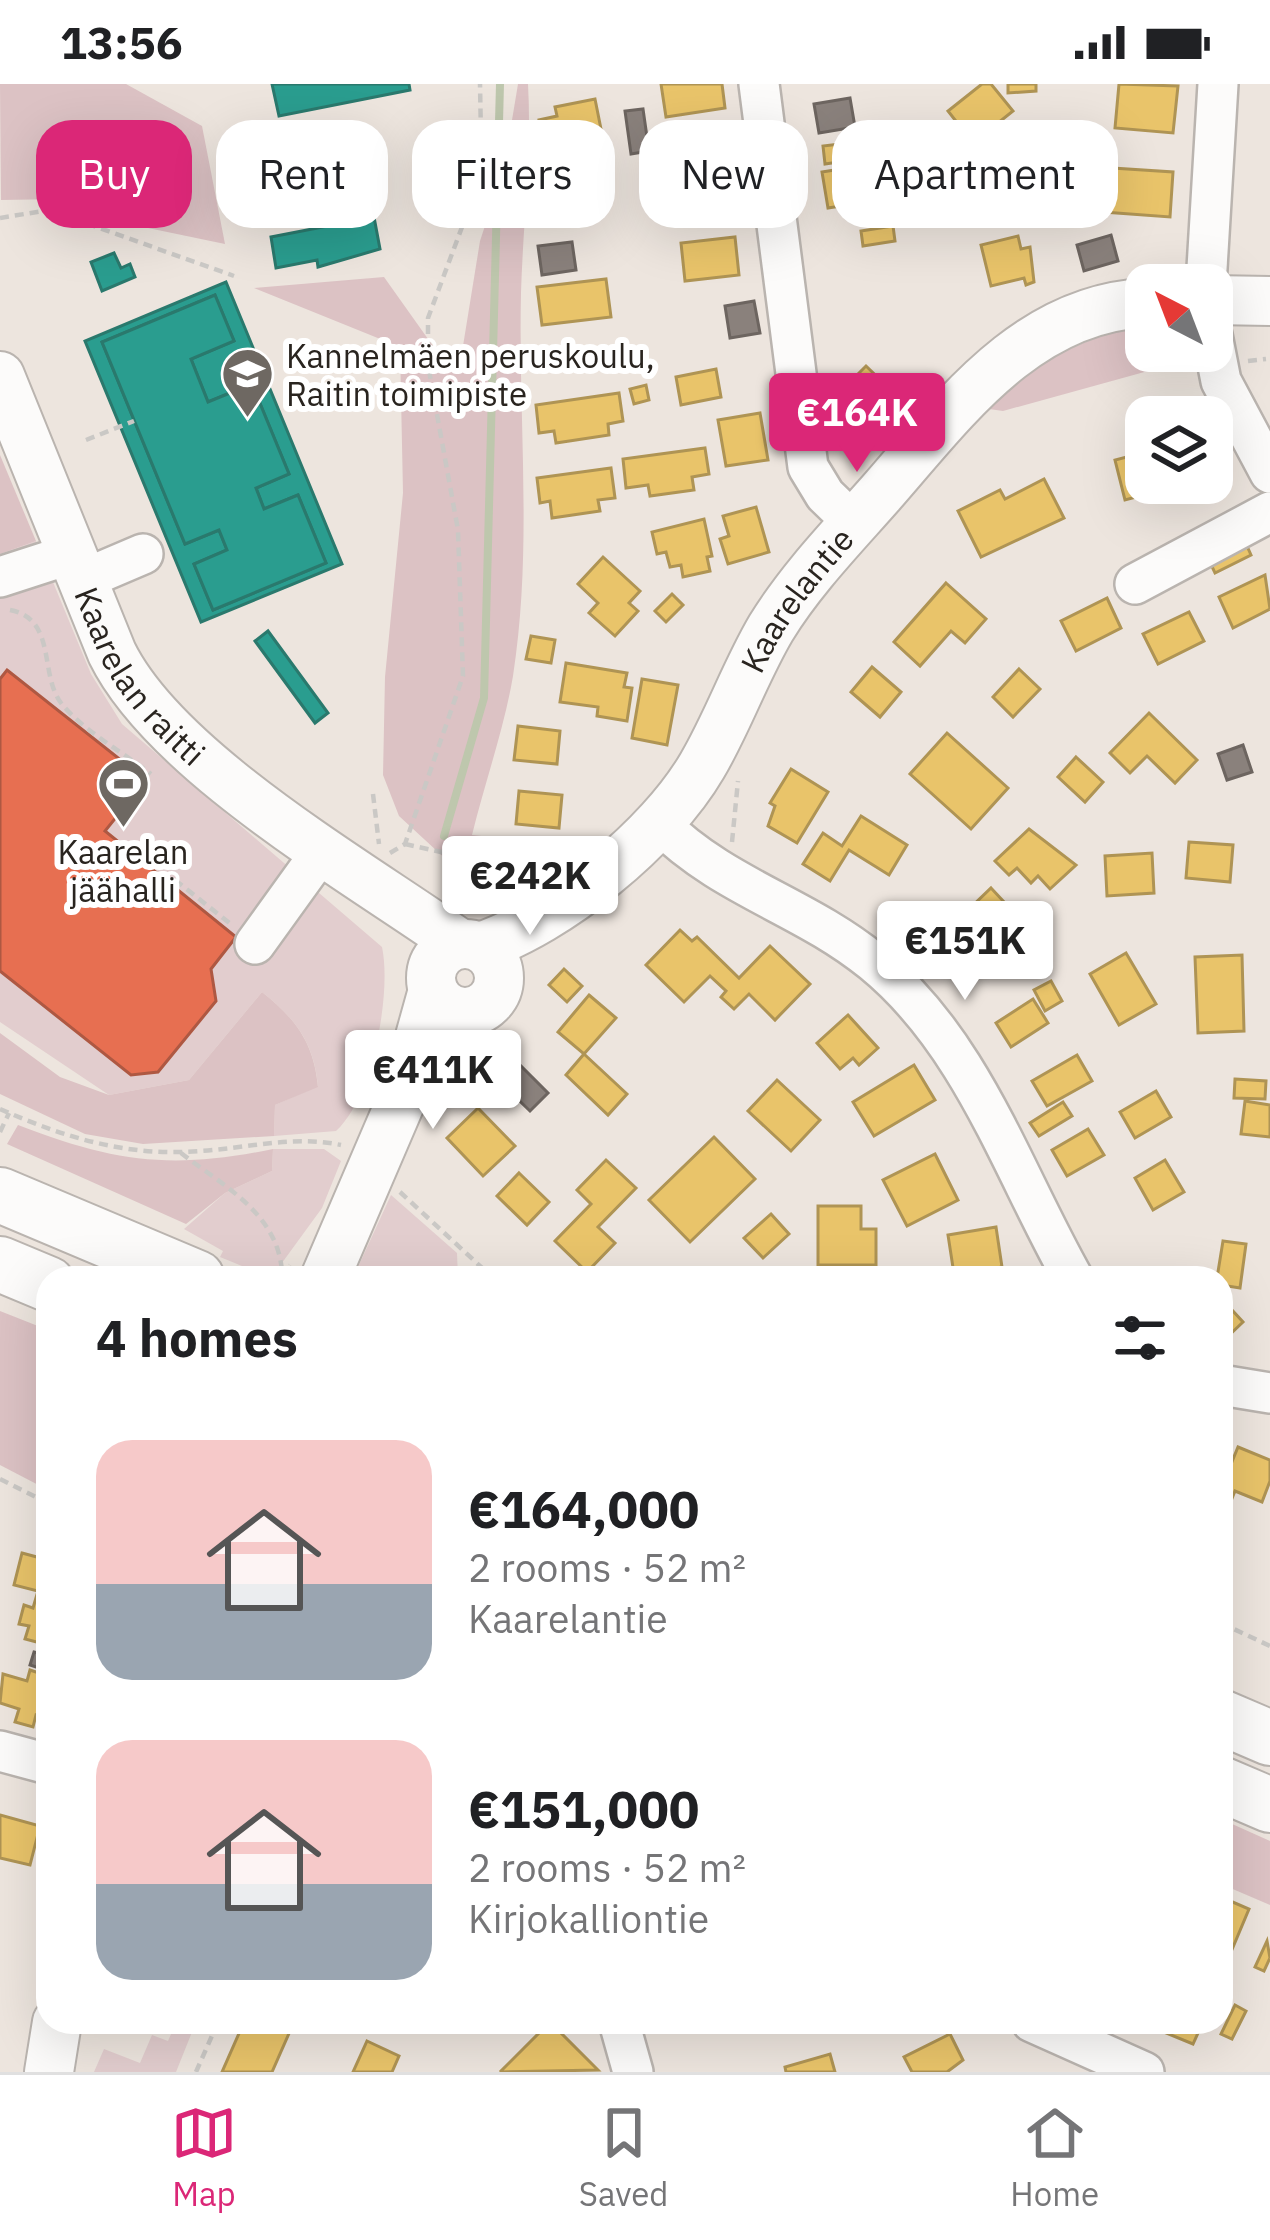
<!DOCTYPE html>
<meta charset="utf-8">
<style>
:root{--surface:#fff;--page:#f2f2f2;--text:#202124;--muted:#757577;--line:#e0e0e0;--accent:#db2777}
body{margin:0;font-family:"IBM Plex Sans",sans-serif;background:var(--page);color:var(--text);height:100vh;display:flex;flex-direction:column;font-size:45px;white-space:nowrap}
*{box-sizing:border-box;margin:0}
p{font-size:39px;color:var(--muted)}
.icon{flex:none;width:66px;height:66px;fill:none;stroke:currentColor;stroke-width:2;stroke-linecap:round;stroke-linejoin:round}
.map{position:relative;flex:1;overflow:hidden}
.details{position:absolute;left:36px;top:1182px;width:1197px;height:768px;display:flex;flex-direction:column;background:var(--surface);border-radius:36px;box-shadow:0 12px 48px #0002}
.details>*{flex:none}
.top-card{position:absolute;left:36px;top:36px;width:1200px;height:108px;display:flex;gap:24px}
.needle{width:78px;rotate:318deg}
.buttons{position:absolute;left:1125px;top:180px;display:grid;gap:24px}
.buttons a{display:grid;place-items:center;width:108px;height:108px;border-radius:24px;background:var(--surface);box-shadow:0 12px 48px #0002;font-size:60px}
.price{position:absolute;translate:-50% -102px;padding:0 27px;border-radius:12px;background:#fff;color:#222;font-size:39px;line-height:78px;filter:drop-shadow(0 3px 6px #0008)}
.price::after{content:'';position:absolute;left:50%;top:72px;width:36px;height:27px;margin-left:-18px;background:inherit;clip-path:polygon(0 0,100% 0,50% 100%)}
.price.current{background:var(--accent);color:#fff}
ul{padding:0;list-style:none}
li{display:flex;align-items:center;gap:36px;height:300px;padding:0 60px}
li span{display:grid;place-items:center;flex:none;width:336px;height:240px;border-radius:36px;color:#555}
li>.icon{margin-inline-start:auto}
span .icon{width:144px;height:144px;fill:#fffc;stroke-width:1}
li b{font-size:51px}
h2{display:flex;justify-content:space-between;align-items:center;height:144px;padding:0 60px;font-size:51px}
.chip{padding:0 42px;border-radius:36px;background:var(--surface);box-shadow:0 12px 48px #0002;font-size:42px;line-height:108px}
.chip.current{background:var(--accent);color:#fff}
.status{display:flex;justify-content:space-between;align-items:center;height:84px;padding:0 60px;background:var(--surface);direction:ltr}
.status svg{height:33px;fill:currentColor}
.menu{display:flex;justify-content:space-around;align-items:center;height:168px;border-top:3px solid var(--line);background:var(--surface);font-size:33px;color:var(--muted)}
.menu a{display:grid;justify-items:center;gap:6px}
.menu .current{color:var(--accent)}
.map>svg:first-child{display:block}
.green{fill:#e2cdce}
.forest{fill:#dcc2c4}
.homes{fill:#e9c46a;stroke:#af9454;stroke-width:3}
.shops{fill:#e76f51;stroke:#ae5842;stroke-width:3}
.schools{fill:#2a9d8f;stroke:#2a796d;stroke-width:3;fill-rule:evenodd}
.industry{fill:#8a817c;stroke:#6d6560;stroke-width:3}
.lines{fill:none;stroke-linecap:round;stroke-linejoin:round}
.stream{stroke:#bec7ad;stroke-width:8}
.minor-casing{stroke:#bab4af;stroke-width:44}
.major-casing{stroke:#bab4af;stroke-width:52}
.highway-casing{stroke:#bab4af;stroke-width:58}
.path{stroke:#cac8c5;stroke-width:4.5;stroke-dasharray:9 6;stroke-linecap:butt}
.minor{stroke:#fcfbfa;stroke-width:39}
.major{stroke:#fcfbfa;stroke-width:48}
.highway{stroke:#fcfbfa;stroke-width:54}
.labels{text-anchor:middle;dominant-baseline:central;stroke-width:12;stroke-linejoin:round;paint-order:stroke}
.poi-label{font-size:33px;fill:#29241f;stroke:#fff;text-anchor:start}
.street-label{font-size:33px;fill:#29241f;stroke:#fff}
</style>
<div class="status"><b>13:56</b><svg viewBox="0 0 49 12"><path d="M0 12V9h3v3zM5 12V6h3v6zM10 12V3h3v9zM15 12V0h3v12zM26 1h20v11H26zM47 4h2v5h-2z"/></svg></div>
<div class="map">
<svg width="1270" height="1988" viewBox="0 0 1270 1988">
<rect width="100%" height="100%" fill="#ede5de"/>
<g class="green">
<path d="M36 457 91 590 122 640 382 863C392 910 372 1015 336 1047L274 1052 275 1021 318 1002C314 959 296 935 262 908L189 996 109 1011 0 938V470Z"/>
<polygon points="273,1065 324,1065 341,1077 322,1124 271,1194 220,1173 223,1167 184,1145 225,1109 272,1087"/>
<polygon points="391,1111 457,1169 458,1194 353,1194"/>
<polygon points="171,1938 196,1938 176,1988 94,1988 104,1965 140,1979 152,1951 168,1957 175,1941"/>
</g>
<g class="forest">
<polygon points="0,0 126,0 202,42 225,160 148,144 63,115 1,116"/>
<path d="M518 0H528C532 71 523 139 521 209 518 337 533 464 513 592 504 645 485 698 472 751L586 763 516 811 476 803 399 732 383 691 385 593 403 409 400 263 254 204 384 193 433 262H463L480 157 504 84Z"/>
<path d="M1133 241H1146V267H1193L1195 274 1003 327 989 325C1028 279 1076 260 1133 241Z"/>
<polygon points="0,371 36,457 0,470"/>
<path d="M262 908C296 935 314 959 318 1003L275 1021 274 1052 143 1060 85 1050 0 1010V949L60 993 109 1011 189 996Z"/>
<path d="M18 1041C114 1078 171 1086 273 1065L272 1087 225 1109 186 1140 7 1060Z"/>
<polygon points="0,1227 48,1246 48,1406 0,1381"/>
<polygon points="1221,1735 1270,1757 1270,1821 1221,1800"/>
</g>
<g class="homes">
<polygon points="661,0 722,0 725,24 666,33"/>
<polygon points="982,0 991,0 1013,27 973,59 948,27"/>
<polygon points="1008,0 1036,0 1036,7 1008,9"/>
<polygon points="1119,0 1178,2 1173,49 1115,44"/>
<polygon points="595,15 605,65 564,72 562,64 545,67 539,36 557,32 555,23"/>
<polygon points="857,58 859,75 825,80 823,62"/>
<polygon points="717,59 723,97 664,105 659,68"/>
<polygon points="990,73 991,104 973,104 972,74"/>
<polygon points="866,81 872,117 828,124 822,88"/>
<polygon points="1066,81 1173,88 1170,133 1063,125"/>
<polygon points="893,142 895,157 863,162 861,147"/>
<polygon points="1018,152 1021,165 1030,163 1034,198 1026,201 1024,194 991,202 981,161"/>
<polygon points="735,153 739,191 685,197 681,159"/>
<polygon points="606,195 611,233 542,241 537,203"/>
<polygon points="866,282 897,312 871,338 840,308"/>
<polygon points="716,285 721,313 681,321 676,293"/>
<polygon points="646,301 649,316 634,320 630,305"/>
<polygon points="619,309 623,337 608,340 609,351 556,359 554,347 539,349 536,321"/>
<polygon points="760,329 768,376 726,382 718,336"/>
<polygon points="705,364 709,390 692,393 694,406 650,412 648,401 626,404 623,375"/>
<polygon points="1146,368 1146,399 1189,399 1125,416 1115,376"/>
<polygon points="611,384 615,414 598,416 600,427 552,434 550,417 540,419 537,394"/>
<polygon points="1044,395 1064,434 981,473 958,427 1000,406 1005,415"/>
<polygon points="756,423 769,468 728,480 720,455 729,452 723,432"/>
<polygon points="704,435 712,472 707,473 710,487 683,493 681,481 670,483 666,468 657,470 652,448"/>
<polygon points="1243,453 1251,471 1215,489 1207,472"/>
<polygon points="603,473 640,507 629,519 638,527 615,552 589,529 598,519 578,500"/>
<polygon points="1265,491 1270,525 1233,544 1219,513"/>
<polygon points="946,499 986,535 965,559 951,547 920,582 894,558"/>
<polygon points="672,510 683,521 666,538 655,527"/>
<polygon points="1107,514 1121,544 1076,567 1061,537"/>
<polygon points="1189,528 1204,557 1158,580 1143,550"/>
<polygon points="531,552 555,556 551,579 526,575"/>
<polygon points="566,579 627,589 624,603 632,604 627,637 597,632 598,623 560,618"/>
<polygon points="872,583 901,608 880,633 851,608"/>
<polygon points="1019,585 1040,605 1013,633 993,613"/>
<polygon points="642,595 678,601 667,661 632,654"/>
<polygon points="1149,629 1197,676 1175,699 1147,672 1130,689 1110,669"/>
<polygon points="518,642 560,647 557,680 514,676"/>
<polygon points="947,649 1008,704 971,745 910,690"/>
<polygon points="1076,673 1103,698 1085,718 1058,693"/>
<polygon points="791,685 828,708 797,759 768,742 775,722 770,719"/>
<polygon points="519,707 562,711 559,744 516,740"/>
<polygon points="861,732 907,761 889,791 849,766 830,797 803,780 823,749 842,762"/>
<polygon points="1029,745 1076,781 1050,805 1038,792 1031,799 1017,784 1009,791 995,777"/>
<polygon points="1189,758 1233,761 1230,798 1186,794"/>
<polygon points="1152,769 1154,809 1107,812 1105,772"/>
<polygon points="991,804 1020,835 966,886 937,856"/>
<polygon points="680,846 692,857 697,853 739,894 770,862 810,900 775,936 749,910 734,925 721,913 726,907 710,892 684,918 646,881"/>
<polygon points="1126,869 1156,920 1119,941 1090,890"/>
<polygon points="1242,871 1244,947 1198,949 1195,873"/>
<polygon points="564,885 582,902 567,918 549,901"/>
<polygon points="1051,897 1062,917 1045,927 1034,906"/>
<polygon points="589,911 616,934 584,970 558,948"/>
<polygon points="1033,915 1048,939 1011,963 996,939"/>
<polygon points="848,931 878,964 859,981 853,974 840,985 817,959"/>
<polygon points="584,970 627,1010 608,1031 566,991"/>
<polygon points="1077,971 1092,997 1047,1022 1032,997"/>
<polygon points="914,981 935,1016 874,1052 853,1018"/>
<polygon points="1235,995 1266,997 1265,1015 1234,1014"/>
<polygon points="777,996 820,1036 791,1067 748,1027"/>
<polygon points="1156,1007 1171,1033 1135,1054 1120,1028"/>
<polygon points="1245,1017 1270,1021 1270,1053 1241,1050"/>
<polygon points="1063,1018 1072,1032 1039,1052 1030,1039"/>
<polygon points="478,1024 515,1062 483,1092 447,1054"/>
<polygon points="1088,1045 1104,1071 1067,1092 1052,1066"/>
<polygon points="714,1053 755,1095 690,1158 649,1116"/>
<polygon points="935,1070 958,1116 907,1142 883,1096"/>
<polygon points="606,1076 636,1104 598,1143 615,1159 587,1188 555,1157 591,1120 577,1106"/>
<polygon points="1165,1076 1184,1108 1153,1126 1135,1094"/>
<polygon points="519,1089 549,1118 527,1141 497,1112"/>
<polygon points="818,1122 861,1122 861,1145 876,1145 876,1181 818,1181"/>
<polygon points="771,1130 789,1150 763,1174 744,1154"/>
<polygon points="996,1143 1002,1183 954,1190 948,1151"/>
<polygon points="1223,1157 1246,1160 1240,1204 1221,1201 1217,1194"/>
<polygon points="1221,1214 1243,1238 1221,1259"/>
<polygon points="1238,1363 1270,1376 1270,1397 1262,1418 1235,1407 1221,1442 1221,1382 1229,1385"/>
<polygon points="22,1469 48,1476 48,1561 25,1555 29,1542 19,1540 24,1521 33,1524 38,1507 14,1501"/>
<polygon points="30,1586 48,1592 48,1635 36,1631 33,1643 15,1638 19,1625 0,1619 3,1590 27,1597"/>
<polygon points="0,1731 40,1742 30,1781 0,1774"/>
<polygon points="1221,1813 1249,1825 1223,1887 1221,1886"/>
<polygon points="1267,1857 1270,1874 1264,1887 1255,1883"/>
<polygon points="1235,1921 1246,1927 1232,1955 1221,1950"/>
<polygon points="244,1938 294,1938 272,1988 222,1988"/>
<polygon points="550,1938 598,1986 502,1988 501,1987"/>
<polygon points="1157,1938 1203,1938 1193,1960 1154,1944"/>
<polygon points="950,1950 963,1976 947,1988 912,1988 904,1973"/>
<polygon points="367,1957 399,1972 392,1988 353,1988"/>
<polygon points="830,1970 835,1988 786,1988 785,1983"/>
</g>
<polygon class="shops" points="7,586 146,696 105,747 236,853 211,885 216,917 158,988 131,991 0,887 0,595"/>
<g class="schools">
<polygon points="272,0 409,0 410,6 279,32"/>
<polygon points="374,133 380,165 318,183 317,176 276,184 271,153"/>
<polygon points="114,169 121,184 130,180 135,193 102,207 91,178"/>
<path d="M226 198 342 480 201 538 85 257ZM215 211 234 257 191 275 208 318 252 300 289 390 256 404 264 425 298 411 326 479 213 526 194 480 227 466 219 446 185 460 102 258Z"/>
<polygon points="215,211 234,257 191,275 208,318 252,300 289,390 256,404 264,425 298,411 326,479 213,526 194,480 227,466 219,446 185,460 102,258"/>
<polygon points="330,302 334,313 313,321 308,310"/>
<polygon points="268,547 328,629 315,639 255,557"/>
</g>
<g class="industry">
<polygon points="850,14 855,43 819,49 814,20"/>
<polygon points="643,25 649,67 631,70 625,27"/>
<polygon points="737,109 738,125 705,128 703,111"/>
<polygon points="1111,151 1118,177 1084,187 1077,161"/>
<polygon points="572,158 576,186 542,191 538,162"/>
<polygon points="754,217 760,249 730,254 725,222"/>
<polygon points="1243,661 1252,688 1227,696 1218,670"/>
<polygon points="509,970 548,1009 530,1027 491,989"/>
<polygon points="34,1568 48,1572 48,1587 30,1581"/>
</g>
<g class="lines">
<polyline class="stream" points="444,752 484,614 500,0"/>
<defs>
<g id="minor">
<polyline points="759,0 808,383 825,411 854,439"/>
<polyline points="1206,201 1218,0"/>
<polyline points="1212,251 1221,297 1270,389"/>
<polyline points="0,493 71,470"/>
<polyline points="82,496 143,470"/>
<polyline points="1135,500 1270,428"/>
<path d="M659 739C724 804 803 821 873 878 972 959 1012 1086 1073 1194"/>
<polyline points="255,860 322,767"/>
<polyline points="1221,1301 1270,1309"/>
<polyline points="0,1667 48,1680"/>
<polyline points="619,1938 633,1988"/>
<polyline points="1032,1938 1144,1988"/>
</g>
<g id="major">
<polyline points="1212,216 1270,217"/>
<path id="s1" d="M0 292 112 569C166 679 360 789 460 860"/>
<circle cx="465" cy="894" r="34"/>
<path id="s2" d="M480 863C558 837 660 754 702 682 728 638 745 588 771 544 801 495 843 452 880 410 952 328 1026 224 1146 219"/>
<polyline points="325,1194 404,1010 433,906"/>
<polyline points="49,1988 57,1938"/>
</g>
<g id="highway">
<polyline points="0,1111 197,1194"/>
<polyline points="0,1180 48,1200"/>
<polyline points="1221,1633 1270,1654"/>
<polyline points="1221,1700 1270,1721"/>
</g>
</defs>
<use href="#minor" class="minor-casing"/>
<use href="#major" class="major-casing"/>
<use href="#highway" class="highway-casing"/>
<g class="path">
<polyline points="0,134 49,126 234,192"/>
<polyline points="1248,277 1266,275"/>
<polyline points="86,356 134,337"/>
<path d="M10 526C57 535 39 590 61 619 82 646 124 669 151 690"/>
<polyline points="373,710 379,760"/>
<polyline points="732,758 738,697"/>
<polyline points="405,760 539,790"/>
<polyline points="390,769 405,760 463,592 458,446 428,281 428,234 471,119 481,53 480,0"/>
<polyline points="175,796 232,841"/>
<path d="M0 1025C66 1054 128 1073 200 1067 248 1064 293 1051 341 1061"/>
<polyline points="0,1048 9,1029"/>
<path d="M181 1069C223 1102 278 1129 282 1188"/>
<polyline points="400,1108 493,1194"/>
<polyline points="282,1194 290,1181"/>
<polyline points="0,1395 48,1419"/>
<polyline points="1221,1539 1270,1562"/>
<polyline points="42,1905 48,1875"/>
<polyline points="196,1988 218,1938"/>
</g>
<use href="#minor" class="minor"/>
<use href="#major" class="major"/>
<use href="#highway" class="highway"/>
</g>
<defs>
<symbol id="school-pin" viewBox="-11 -11 22 30"><path d="M0 17L-7.5 6A9.5 9.5 0 1 1 7.5 6Z" fill="#6e6862" stroke="#fff"/><path d="M0-5L7-2L0 1L-7-2ZM-4 1L0 2.5L4 1V4Q0 6-4 4Z" fill="#fff"/></symbol>
<symbol id="stadium-pin" viewBox="-11 -11 22 30"><path d="M0 17L-7.5 6A9.5 9.5 0 1 1 7.5 6Z" fill="#6e6862" stroke="#fff"/><path d="M0-5a6.5 5 0 1 0 0 10a6.5 5 0 1 0 0-10ZM-3.5-1.8h7v3.6h-7Z" fill="#fff"/></symbol>
</defs>
<g fill-rule="evenodd">
<use href="#school-pin" x="218" y="260" width="59" height="81"/>
<use href="#stadium-pin" x="94" y="670" width="59" height="81"/>
</g>
<g class="labels">
<g class="poi-label">
<text x="286" y="271">Kannelmäen peruskoulu,<tspan x="286" dy="38">Raitin toimipiste</tspan></text>
<text x="123" y="767" text-anchor="middle">Kaarelan<tspan x="123" dy="38">jäähalli</tspan></text>
</g>
<g class="street-label">
<text stroke="none"><textPath href="#s2" startOffset="483">Kaarelantie</textPath></text>
<text stroke="none"><textPath href="#s1" startOffset="333">Kaarelan raitti</textPath></text>
</g>
</g>
</svg>
<div class="buttons">
<a><svg class="needle" viewBox="-14 -14 28 28"><path d="M0-13l5 13h-10z" fill="#e53935"/><path d="M0 13l5-13h-10z" fill="#757577"/></svg></a>
<a><svg class="icon" aria-label="layers" viewBox="0 0 24 24"><path d="M12 4l9 5-9 5-9-5zM3 14l9 5 9-5"/></svg></a>
</div>
<b class="price current" style="left:857px;top:391px">€164K</b>
<b class="price" style="left:530px;top:854px">€242K</b>
<b class="price" style="left:965px;top:919px">€151K</b>
<b class="price" style="left:433px;top:1048px">€411K</b>
<div class="top-card">
<a class="chip current">Buy</a>
<a class="chip">Rent</a>
<a class="chip">Filters</a>
<a class="chip">New</a>
<a class="chip">Apartment</a>
</div>
<section class="details">
<h2>4 homes<svg class="icon" aria-label="filters" viewBox="0 0 24 24"><path d="M4 7h16M4 17h16"/><circle cx="9" cy="7" r="2"/><circle cx="15" cy="17" r="2"/></svg></h2>
<ul>
<li><span style="background:linear-gradient(#f6c9c9 60%,#9aa5b1 0)"><svg class="icon" aria-label="home" viewBox="0 0 24 24"><path d="M3 11l9-7 9 7M6 9v11h12V9"/></svg></span><div><b>€164,000</b><p>2 rooms · 52 m²</p><p>Kaarelantie</p></div></li>
<li><span style="background:linear-gradient(#f6c9c9 60%,#9aa5b1 0)"><svg class="icon" aria-label="home" viewBox="0 0 24 24"><path d="M3 11l9-7 9 7M6 9v11h12V9"/></svg></span><div><b>€151,000</b><p>2 rooms · 52 m²</p><p>Kirjokalliontie</p></div></li>
</ul>
</section>
</div>
<nav class="menu">
<a class="current"><svg class="icon" aria-label="map" viewBox="0 0 24 24"><path d="M3 6l6-2 6 2 6-2v14l-6 2-6-2-6 2zM9 4v14M15 6v14"/></svg>Map</a>
<a><svg class="icon" aria-label="saved" viewBox="0 0 24 24"><path d="M7 4h10v16l-5-4-5 4z"/></svg>Saved</a>
<a><svg class="icon" aria-label="home" viewBox="0 0 24 24"><path d="M3 11l9-7 9 7M6 9v11h12V9"/></svg>Home</a>
</nav>
